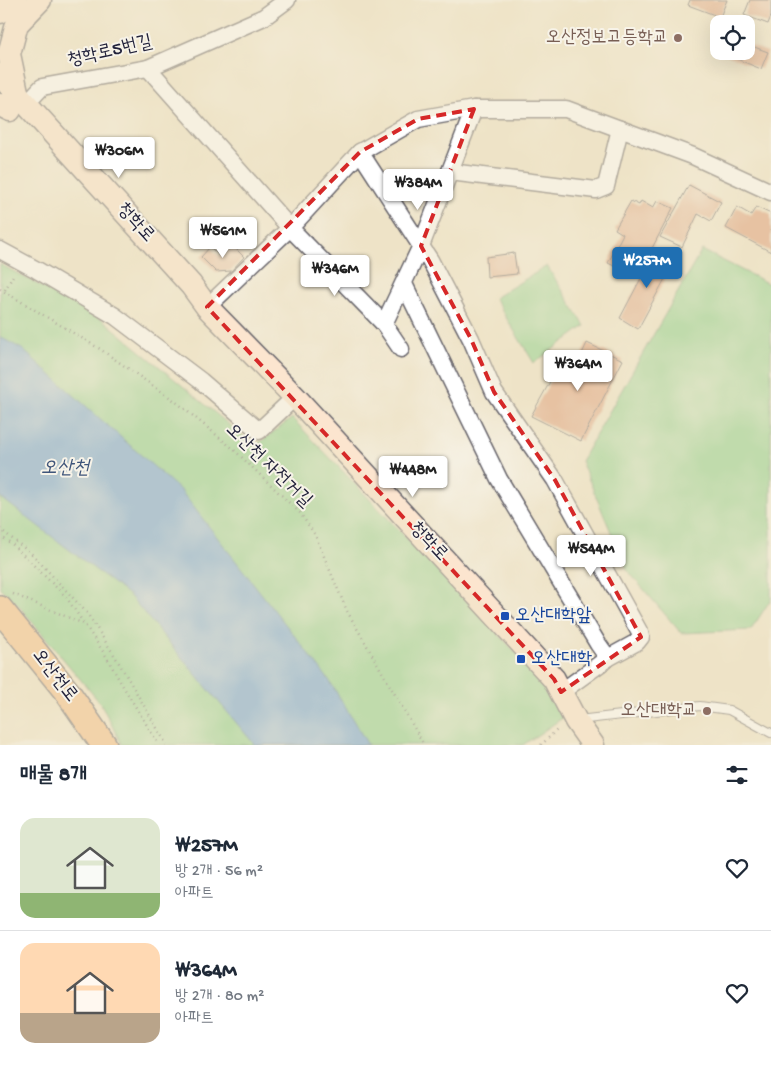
<!DOCTYPE html>
<html lang="ko">
<meta charset="utf-8">
<style>
:root{--surface:#fff;--page:#f6f6f7;--text:#1f2937;--muted:#747a83;--line:#e0e1e3;--accent:#1f6fb2}
body{margin:0;font-family:"Gochi Hand","Poor Story",sans-serif;background:var(--page);color:var(--text);height:100vh;display:flex;flex-direction:column;font-size:19px;white-space:nowrap}
*{box-sizing:border-box;margin:0}
p{font-size:16px;color:var(--muted)}
.icon{flex:none;width:28px;height:28px;fill:none;stroke:currentColor;stroke-width:2;stroke-linecap:round;stroke-linejoin:round}
.map{position:relative;height:745px;overflow:hidden}
.side{display:flex;flex-direction:column;background:var(--surface);flex:1}
.side>*{flex:none}
.tools{position:absolute;left:710px;top:15px;display:grid;gap:10px}
.tools a{display:grid;place-items:center;width:45px;height:45px;border-radius:10px;background:var(--surface);box-shadow:0 5px 20px #0002;font-size:25px}
.price{position:absolute;translate:-50% -42px;padding:0 11px;border-radius:5px;background:#fff;color:#222;font-size:16px;line-height:32px;filter:drop-shadow(0 1px 2px #0008)}
.price::after{content:'';position:absolute;left:50%;top:30px;width:15px;height:11px;margin-left:-8px;background:inherit;clip-path:polygon(0 0,100% 0,50% 100%)}
.price.on{background:var(--accent);color:#fff}
ul{padding:0;list-style:none}
li{display:flex;align-items:center;gap:15px;height:125px;padding:0 20px}
li+li{border-top:1px solid var(--line)}
li span{display:grid;place-items:center;flex:none;width:140px;height:100px;border-radius:15px;color:#555}
li>.icon{margin-inline-start:auto}
span .icon{width:60px;height:60px;fill:#fffc;stroke-width:1}
li b{font-size:21px}
h2{display:flex;justify-content:space-between;align-items:center;height:60px;padding:0 20px;font-size:21px}
.map>svg:first-child{display:block}
.green{fill:#88d08c;stroke:#557964}
.water{fill:#6aa1d8;stroke:#46628a}
.building{fill:#dd9a77}
.lines{fill:none;stroke-linecap:round;stroke-linejoin:round}
.lane-casing{stroke:#69666c;stroke-width:10}
.street-casing{stroke:#69666c;stroke-width:19}
.secondary-casing{stroke:#69666c;stroke-width:25}
.primary-casing{stroke:#69666c;stroke-width:28}
.path{stroke:#69666c;stroke-width:2.5;stroke-dasharray:1 4;stroke-linecap:butt}
.lane{stroke:#fff;stroke-width:8}
.street{stroke:#fff;stroke-width:16}
.secondary{stroke:#fce5cf;stroke-width:22}
.primary{stroke:#f7be87;stroke-width:25}
.marked{fill:none;stroke:#d62828;stroke-width:4;stroke-dasharray:10 6;stroke-linejoin:round}
.education-dot{fill:#8d6e63;stroke:#f7f3e8;stroke-width:2}
.transit-dot{fill:#1a4fb4;stroke:#f7f3e8;stroke-width:2}
.labels{text-anchor:middle;dominant-baseline:central;stroke-width:4;stroke-linejoin:round;paint-order:stroke}
.education-label{font-size:19px;fill:#785e54;stroke:#f7f3e8;text-anchor:end}
.street-label{font-size:19px;fill:#22223b;stroke:#f7f3e8}
.transit-label{font-size:19px;fill:#164399;stroke:#f7f3e8;text-anchor:start}
.water-label{font-size:20px;font-style:italic;fill:#3f557a;stroke:#f7f3e8}
</style>
<div class="map">
<svg width="771" height="745" viewBox="0 0 771 745">
<rect width="100%" height="100%" fill="#f7f3e8"/>
<filter id="ink" filterUnits="userSpaceOnUse"><feTurbulence type="fractalNoise" baseFrequency=".02" numOctaves="2"/><feDisplacementMap in="SourceGraphic" scale="10" xChannelSelector="R" yChannelSelector="G"/><feConvolveMatrix kernelMatrix="1 2 1 2 8 2 1 2 1" color-interpolation-filters="sRGB"/></filter>
<filter id="wash" filterUnits="userSpaceOnUse"><feTurbulence type="fractalNoise" baseFrequency=".0096" numOctaves="4" result="noise"/><feDisplacementMap in="SourceGraphic" scale="20" xChannelSelector="R" yChannelSelector="G"/><feGaussianBlur stdDeviation="1.12" result="paint"/><feColorMatrix in="noise" values="0 0 0 0 0 0 0 0 0 0 0 0 0 0 0 0 0 1.4 0 .05"/><feComposite in="paint" operator="in"/></filter>
<g filter="url(#wash)">
<rect width="100%" height="100%" fill="#eee3c7"/>
<g class="green">
<polygon points="702,250 771,285 771,599 751,630 681,633 627,570 581,461"/>
<polygon points="0,264 102,319 255,446 292,418 548,686 564,717 523,745 122,745 101,704 17,604 0,588"/>
<polygon points="547,266 585,326 534,363 494,298"/>
</g>
<polygon class="water" points="0,337 22,349 181,491 329,680 368,745 255,745 130,596 0,497"/>
<g id="blocks">
<g class="building">
<polygon points="690,0 727,0 720,17 688,5"/>
<polygon points="750,0 771,0 771,16 768,24 744,15"/>
<polygon points="719,40 719,51 746,51 746,44 768,52 761,69 715,50"/>
<polygon points="689,185 721,202 711,221 698,214 682,247 660,237"/>
<polygon points="631,201 639,205 641,201 653,208 657,201 673,208 637,277 608,263 623,234 615,229"/>
<polygon points="737,207 751,215 756,207 771,214 771,252 726,228"/>
<polygon points="231,244 244,257 231,271 216,272 201,257 210,247 219,256"/>
<polygon points="656,250 675,260 638,329 620,318"/>
<polygon points="514,253 517,274 487,277 486,257"/>
<polygon points="587,343 623,360 581,441 531,416 562,360 576,367"/>
</g>
</g>
</g>
<g filter="url(#ink)">
<use href="#blocks" fill-opacity="0" stroke="#69666c" stroke-width="1"/>
<g class="lines">
<defs>
<polyline id="lane" points="578,720 700,706 729,710 771,733"/>
<g id="street">
<polyline points="148,68 290,228 207,307"/>
<polyline points="26,104 42,87 148,68 264,17 287,0"/>
<polyline points="360,152 430,260 471,339 494,392 555,480 640,633 641,637 637,642 608,658 598,644 499,479 404,284"/>
<polyline points="450,172 596,190 606,186 620,129"/>
<polyline points="0,250 37,270 115,316 201,381 259,431 295,397"/>
<polyline points="384,324 421,246 474,109"/>
<polyline points="401,349 384,324 290,228 360,152 418,119 474,109 566,109 693,156 771,192"/>
<polyline points="561,692 608,658"/>
</g>
<g id="secondary">
<polyline points="0,12 16,0"/>
<polyline points="0,75 191,285 207,307 295,397 554,679 576,721 593,745"/>
<polyline points="17,92 9,54 17,24 40,0"/>
<polyline points="0,105 10,110"/>
</g>
<polyline id="primary" points="0,609 68,693 104,745"/>
</defs>
<use href="#lane" class="lane-casing"/>
<use href="#street" class="street-casing"/>
<use href="#secondary" class="secondary-casing"/>
<use href="#primary" class="primary-casing"/>
<g class="path">
<polyline points="0,289 100,349 175,401 231,447 300,513 315,535 347,611 424,745"/>
<polyline points="5,290 14,274"/>
<polyline points="0,529 33,555 87,613 116,658 167,745"/>
<polyline points="0,536 12,544 66,597 106,656 121,683 159,745"/>
<polyline points="13,594 84,624"/>
<polyline points="541,745 559,728"/>
</g>
<use href="#lane" class="lane"/>
<use href="#street" class="street"/>
<use href="#secondary" class="secondary"/>
<use href="#primary" class="primary"/>
</g>
</g>
<path d="M0 0H771V745H0ZM474 109 421 246 471 339 494 392 555 480 641 637 561 692 554 679 207 307 360 152 418 119Z" fill="#eee3c7" fill-opacity=".55" fill-rule="evenodd"/>
<path class="marked" d="M474 109 421 246 471 339 494 392 555 480 641 637 561 692 554 679 207 307 360 152 418 119Z"/>
<g class="education-dot">
<circle cx="678" cy="38" r="5"/>
<circle cx="707" cy="711" r="5"/>
</g>
<g class="transit-dot">
<rect x="500" y="611" width="10" height="10" rx="2.5"/>
<rect x="516" y="654" width="10" height="10" rx="2.5"/>
</g>
<g class="labels">
<g class="education-label">
<text x="668" y="38">오산정보고등학교</text>
<text x="697" y="711">오산대학교</text>
</g>
<g class="street-label">
<text transform="translate(110 52) rotate(-13)">청학로5번길</text>
<text transform="translate(135 223) rotate(48)">청학로</text>
<text transform="translate(268 466) rotate(44)">오산천 자전거길</text>
<text transform="translate(428 542) rotate(47)">청학로</text>
<text transform="translate(54 676) rotate(52)">오산천로</text>
</g>
<g class="transit-label">
<text x="515" y="616">오산대학앞</text>
<text x="531" y="659">오산대학</text>
</g>
<g class="water-label">
<text x="65" y="469">오산천</text>
</g>
</g>
</svg>
<div class="tools">
<a><svg class="icon" aria-label="locate" viewBox="0 0 24 24"><circle cx="12" cy="12" r="6"/><path d="M12 2v4M12 18v4M2 12h4M18 12h4"/></svg></a>
</div>
<b class="price" style="left:119px;top:179px">₩306M</b>
<b class="price" style="left:418px;top:211px">₩384M</b>
<b class="price" style="left:223px;top:259px">₩561M</b>
<b class="price on" style="left:647px;top:289px">₩257M</b>
<b class="price" style="left:335px;top:297px">₩346M</b>
<b class="price" style="left:578px;top:392px">₩364M</b>
<b class="price" style="left:413px;top:498px">₩448M</b>
<b class="price" style="left:591px;top:577px">₩544M</b>
</div>
<section class="side">
<h2>매물 8개<svg class="icon" aria-label="filters" viewBox="0 0 24 24"><path d="M4 7h16M4 17h16"/><circle cx="9" cy="7" r="2"/><circle cx="15" cy="17" r="2"/></svg></h2>
<ul>
<li><span style="background:linear-gradient(#dfe7d0 75%,#8fb573 0)"><svg class="icon" aria-label="home" viewBox="0 0 24 24"><path d="M3 11l9-7 9 7M6 9v11h12V9"/></svg></span><div><b>₩257M</b><p>방 2개 · 56 m²</p><p>아파트</p></div><svg class="icon" aria-label="heart" viewBox="0 0 24 24"><path d="M12 20l-8-8c-3-5 5-10 8-4 3-6 11-1 8 4z"/></svg></li>
<li><span style="background:linear-gradient(#ffd9b3 70%,#b9a48a 0)"><svg class="icon" aria-label="home" viewBox="0 0 24 24"><path d="M3 11l9-7 9 7M6 9v11h12V9"/></svg></span><div><b>₩364M</b><p>방 2개 · 80 m²</p><p>아파트</p></div><svg class="icon" aria-label="heart" viewBox="0 0 24 24"><path d="M12 20l-8-8c-3-5 5-10 8-4 3-6 11-1 8 4z"/></svg></li>
</ul>
</section>
